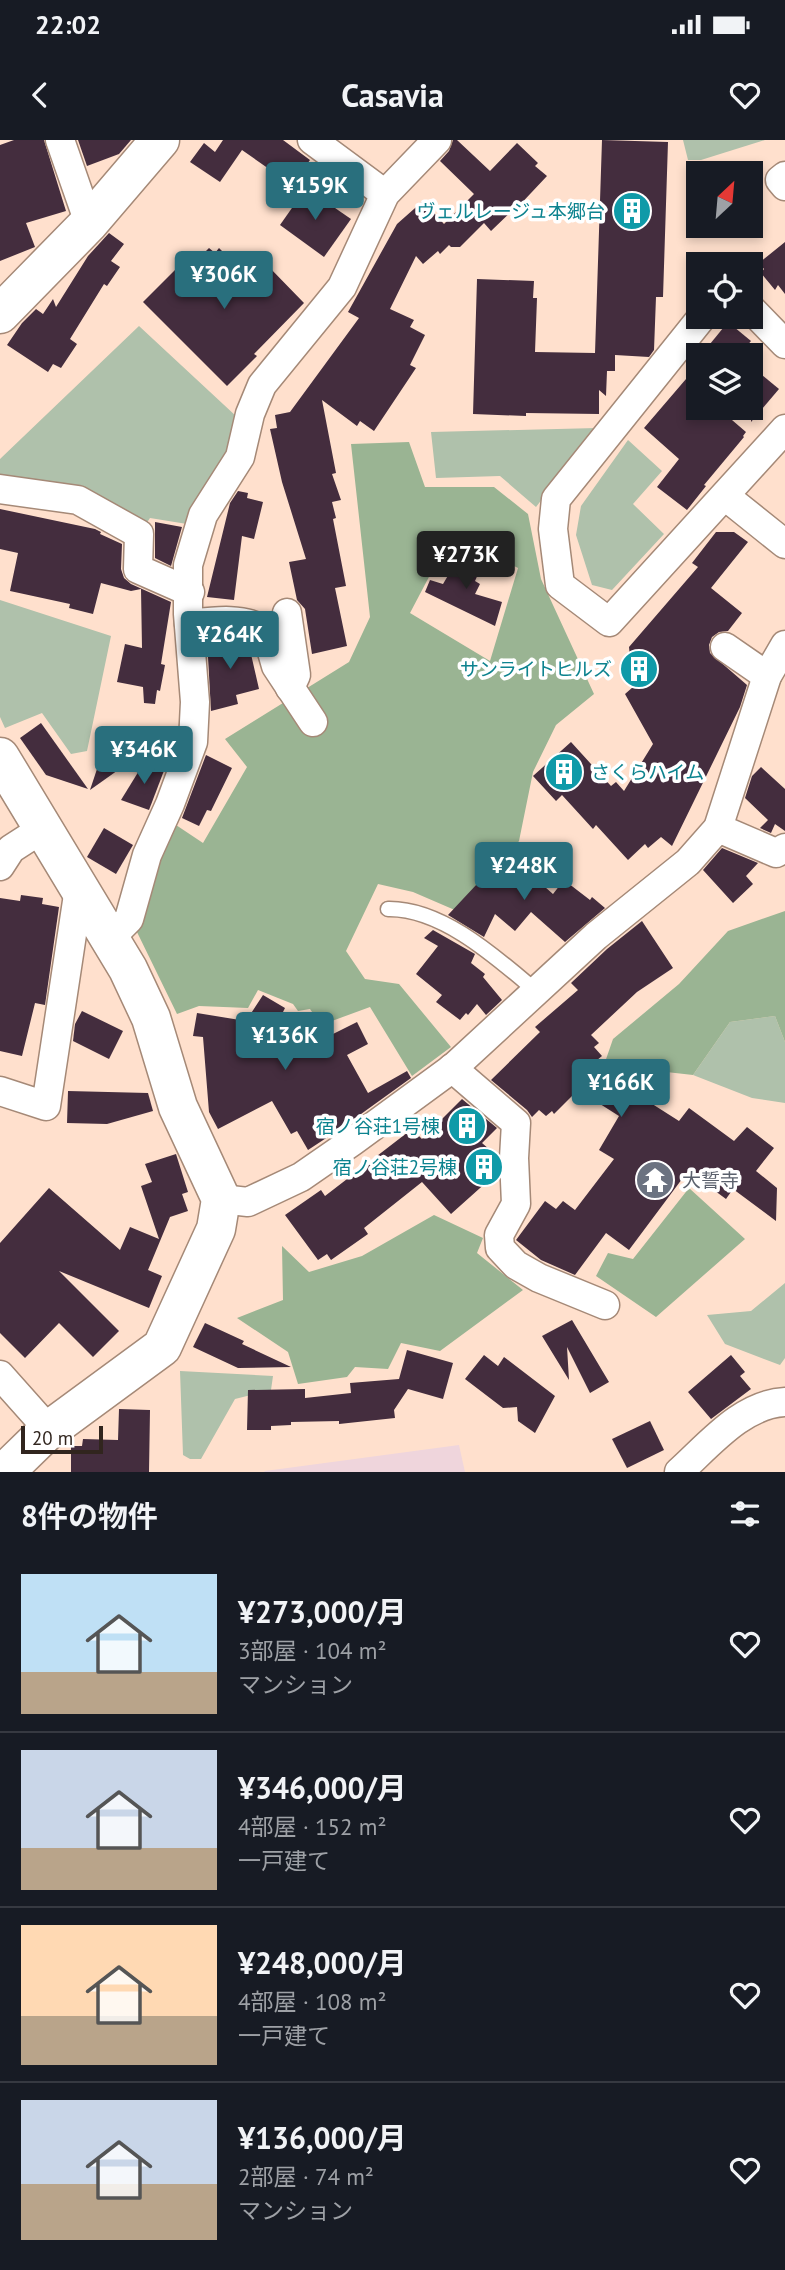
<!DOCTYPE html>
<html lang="ja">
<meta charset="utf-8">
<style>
:root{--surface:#171b24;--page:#20242c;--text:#f1f3f6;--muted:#9ea1a6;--line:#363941;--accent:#296f7d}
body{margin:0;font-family:"PT Sans","Noto Sans JP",sans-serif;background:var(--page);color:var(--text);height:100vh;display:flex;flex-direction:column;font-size:26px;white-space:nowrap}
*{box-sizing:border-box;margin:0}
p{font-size:23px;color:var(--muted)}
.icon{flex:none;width:38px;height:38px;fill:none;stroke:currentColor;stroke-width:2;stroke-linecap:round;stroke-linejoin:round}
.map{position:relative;height:1332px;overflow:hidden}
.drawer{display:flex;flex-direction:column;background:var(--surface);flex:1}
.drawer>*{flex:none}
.needle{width:46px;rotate:26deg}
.fabs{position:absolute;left:686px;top:21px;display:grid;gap:14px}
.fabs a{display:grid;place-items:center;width:77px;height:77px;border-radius:0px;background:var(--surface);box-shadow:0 4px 10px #0003;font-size:35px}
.scale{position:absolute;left:21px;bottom:18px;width:82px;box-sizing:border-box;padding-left:7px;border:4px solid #31251e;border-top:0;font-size:19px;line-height:24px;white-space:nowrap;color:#31251e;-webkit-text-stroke:5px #fff;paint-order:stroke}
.price{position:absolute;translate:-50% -60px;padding:0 16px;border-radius:7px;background:var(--accent);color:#fff;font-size:23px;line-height:46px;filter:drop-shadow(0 2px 4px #0008)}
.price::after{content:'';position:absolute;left:50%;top:42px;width:21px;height:16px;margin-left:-10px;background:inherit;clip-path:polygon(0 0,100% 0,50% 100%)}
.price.selected{background:#222;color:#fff}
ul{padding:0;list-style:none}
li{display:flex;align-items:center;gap:21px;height:175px;padding:0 21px}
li+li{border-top:2px solid var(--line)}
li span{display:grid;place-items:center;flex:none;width:196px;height:140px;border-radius:0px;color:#555}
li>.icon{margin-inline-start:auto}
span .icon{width:84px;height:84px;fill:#fffc;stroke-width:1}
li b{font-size:30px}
h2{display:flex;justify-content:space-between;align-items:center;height:84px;padding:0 21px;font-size:30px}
.status{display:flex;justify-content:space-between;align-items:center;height:49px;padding:0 35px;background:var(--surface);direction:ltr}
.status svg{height:19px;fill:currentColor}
header{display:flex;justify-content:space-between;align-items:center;height:91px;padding:0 21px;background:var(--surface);font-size:32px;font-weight:600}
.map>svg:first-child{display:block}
.education{fill:#efd5dc}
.green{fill:#afc1ab}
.forest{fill:#9ab493;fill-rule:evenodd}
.building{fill:#442d3e}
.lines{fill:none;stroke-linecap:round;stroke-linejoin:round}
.lane-casing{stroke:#a58977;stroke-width:17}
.street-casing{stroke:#a58977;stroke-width:31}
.secondary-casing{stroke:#a58977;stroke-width:41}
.lane{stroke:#fff;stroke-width:14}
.street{stroke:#fff;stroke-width:28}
.secondary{stroke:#fff;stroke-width:38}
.labels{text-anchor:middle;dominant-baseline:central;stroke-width:7;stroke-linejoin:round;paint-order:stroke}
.culture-label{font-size:19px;fill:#0d838f;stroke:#fff;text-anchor:end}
.worship-label{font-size:19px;fill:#5b616d;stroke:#fff;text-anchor:start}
</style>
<div class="status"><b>22:02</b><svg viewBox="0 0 49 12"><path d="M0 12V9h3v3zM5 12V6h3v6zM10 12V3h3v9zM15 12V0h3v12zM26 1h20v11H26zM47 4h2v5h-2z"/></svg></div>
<header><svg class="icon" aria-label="back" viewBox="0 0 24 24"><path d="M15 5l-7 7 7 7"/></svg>Casavia<svg class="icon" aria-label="heart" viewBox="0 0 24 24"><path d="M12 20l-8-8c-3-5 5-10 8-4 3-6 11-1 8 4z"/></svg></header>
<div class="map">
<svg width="785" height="1332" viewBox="0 0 785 1332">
<rect width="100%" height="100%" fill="#ffe0cd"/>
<polygon class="education" points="459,1305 465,1332 264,1332 265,1331"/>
<g class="green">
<polygon points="683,0 765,0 701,20 688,20"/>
<polygon points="139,186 237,277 236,305 187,384 150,378 142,390 0,336 0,319"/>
<polygon points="597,288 536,367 500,336 436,338 431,292"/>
<polygon points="628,300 662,331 633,364 664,394 612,450 592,445 576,395 581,366"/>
<polygon points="0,460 111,496 87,611 71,614 42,573 5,588 0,577"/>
<polygon points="775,876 785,902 785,963 752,958 693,935 730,882"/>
<polygon points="785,1143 785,1218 780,1225 725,1204 707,1175 751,1171"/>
<polygon points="180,1231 273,1236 271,1250 235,1259 201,1319 190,1319 183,1315"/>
</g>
<g class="forest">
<path d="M409 302 425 347H494L528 374 541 439 594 554 556 585 533 632 519 701 464 774 413 752 378 744 346 811 365 839 399 844 451 907 412 936 370 867 321 885 310 869 298 871 293 864 258 850 248 868 199 866 177 874 136 790 173 683 203 703 247 627 225 599 349 522 370 477 351 304ZM451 395 518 428 490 521 410 473Z"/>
<polygon points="785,771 785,902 775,876 730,882 693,935 604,925 613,899 679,844 728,791"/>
<polygon points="689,1048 745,1099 656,1177 596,1136 608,1113 633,1119"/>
<polygon points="434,1075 483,1098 477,1113 523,1150 440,1211 401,1203 388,1229 355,1227 347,1237 298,1244 288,1212 237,1178 283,1160 282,1106 309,1132 362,1116"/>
</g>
<g class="building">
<polygon points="14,0 44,0 66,71 26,83 35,107 0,121 0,5"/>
<polygon points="78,0 131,0 119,14 87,26"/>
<polygon points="223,0 283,0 310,20 292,45 242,10 220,42 190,22 204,3 215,12"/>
<polygon points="453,0 457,0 490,31 517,3 538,23 535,26 547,36 515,70 514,69 491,91 484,83 460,107 451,107 449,105 440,114 438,111 423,124 416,116 390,169 414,180 410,187 425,195 410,225 416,228 374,291 360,281 357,286 322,260 336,333 332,334 341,360 332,362 336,378 333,379 346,446 335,448 347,506 312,514 305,469 297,460 289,422 306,419 282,342 270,289 277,288 275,275 290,272 359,178 348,172 397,84 423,61 444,84 474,54 440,21 449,11"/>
<polygon points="602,0 668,2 663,157 656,157 654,210 649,217 615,215 615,231 607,231 606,256 599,250 599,274 526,273 526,276 473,274 477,139 534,141 533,158 537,158 535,212 595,213"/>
<polygon points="306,48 351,79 324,117 280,85"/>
<polygon points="109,93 124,104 111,121 120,127 107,146 104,144 70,199 77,204 61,228 53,224 48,232 7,205 22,183 36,169 43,174 53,159 56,167 88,116"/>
<polygon points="785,102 785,154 778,145 775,150 761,133 764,129 759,123"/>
<polygon points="209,108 215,113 219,108 246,135 255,126 261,132 268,126 304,163 254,214 257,216 227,246 143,162 177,128 183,134"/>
<polygon points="728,182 751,201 739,215 701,215"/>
<polygon points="698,225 698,268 718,268 746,292 743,296 744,297 704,345 706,346 687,370 657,347 679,319 644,288"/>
<polygon points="751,226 779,249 751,282"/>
<polygon points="238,351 248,353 247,358 263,362 254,399 242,396 234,460 207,457 230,363"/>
<polygon points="0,369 95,389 101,392 100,394 122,404 121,429 124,438 131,444 171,462 161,524 165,525 160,551 157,550 155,564 144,563 143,547 117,542 125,504 142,508 141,449 131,451 101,443 93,474 69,468 70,464 10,451 18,413 0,409"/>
<polygon points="155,382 182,387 171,426 155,418"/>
<polygon points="716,392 734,392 748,402 711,448 742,473 728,491 719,492 712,497 709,505 710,513 747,545 740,567 672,706 661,697 648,708 645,704 628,720 596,685 593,689 562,655 556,661 533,636 571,602 611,646 616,642 624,651 653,604 625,554 633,547 629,507 698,427 692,423"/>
<polygon points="462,412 483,423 475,441 480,444 475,454 502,462 495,486 425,452 430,440 443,444"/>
<polygon points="228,498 248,501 259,549 236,555 238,564 211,571 207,499"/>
<polygon points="41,583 88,649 46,635 20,598"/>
<polygon points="104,608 135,618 90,650"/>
<polygon points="206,615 232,628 211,671 207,670 199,686 182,678"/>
<polygon points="145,621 165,628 149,670 121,660"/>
<polygon points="761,627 785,649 785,691 775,684 771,693 760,688 768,680 745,658 752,636"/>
<polygon points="104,688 133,705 116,734 87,717"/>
<polygon points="722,708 758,723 746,736 753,744 733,763 703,730"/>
<polygon points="506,713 553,754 564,740 590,760 592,757 605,768 565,802 531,772 515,791 495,774 484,797 448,775"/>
<polygon points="21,755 43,758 42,764 59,767 45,865 35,863 22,916 0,911 0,758 20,761"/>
<polygon points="642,781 673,828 637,852 591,895 599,903 594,907 602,916 591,925 679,981 689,968 734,1001 747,987 774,1008 756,1031 777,1048 776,1081 733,1049 726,1059 688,1031 629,1110 606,1093 575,1135 541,1120 516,1100 545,1061 556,1069 563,1061 575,1070 614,1019 599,1010 619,976 578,950 554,974 552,971 546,976 539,970 532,977 527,970 491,940 540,892 535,887 578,850 571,843 607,809"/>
<polygon points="433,790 475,814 471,823 485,834 483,837 502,860 486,875 477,864 468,875 466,873 460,880 436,862 442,855 416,834 438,806 424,798"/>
<polygon points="263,855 285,868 283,872 327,897 357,882 368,904 347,915 368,953 407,931 411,938 343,987 308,1010 297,991 291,994 272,961 218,989 209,972 203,897 193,896 197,873 246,881"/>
<polygon points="82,871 123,891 109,919 73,901 75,884"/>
<polygon points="68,951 148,953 153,971 107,984 67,983"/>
<polygon points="462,959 497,988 482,1003 497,1016 495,1025 498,1030 489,1040 451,1074 422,1042 364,1088 368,1094 331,1120 327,1114 318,1120 285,1075 321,1050 325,1056 412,989 422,999"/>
<polygon points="176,1014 188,1052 182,1054 188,1071 170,1077 148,1130 162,1136 149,1168 59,1131 119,1191 93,1217 59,1183 25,1218 0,1193 0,1103 49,1048 120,1110 130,1087 159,1099 141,1046 152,1042 145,1024"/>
<polygon points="572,1180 609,1242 590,1253 567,1207 569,1240 542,1196"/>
<polygon points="205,1183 244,1201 242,1204 291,1227 238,1228 193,1207"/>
<polygon points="407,1210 453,1223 443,1259 408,1249 394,1270 395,1278 339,1284 339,1281 291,1282 291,1285 271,1286 271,1290 247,1290 248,1250 305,1249 305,1258 351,1253 350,1243 399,1239"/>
<polygon points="484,1215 498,1226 504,1217 555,1256 535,1293 518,1281 517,1267 503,1268 465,1239"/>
<polygon points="731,1215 745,1232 740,1236 751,1249 711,1279 688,1252"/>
<polygon points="119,1269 150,1270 149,1332 71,1332 71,1306 82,1306 83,1299 118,1300"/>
<polygon points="650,1281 664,1310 627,1328 612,1299"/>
</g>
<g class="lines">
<defs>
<path id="lane" d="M388 769C442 768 497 818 536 851"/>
<g id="street">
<polyline points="60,0 89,83"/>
<polyline points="312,0 385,54"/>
<polyline points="785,36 780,40 785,46"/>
<polyline points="751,169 785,204"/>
<polyline points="702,177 556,359 553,389 560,445 609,482 785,289"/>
<polyline points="0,349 78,360 139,394 138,429 190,452"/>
<polyline points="725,356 785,404"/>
<polyline points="287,473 296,535 290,548"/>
<path d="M189 484C215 481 243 477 266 491L276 526 313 582"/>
<polyline points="725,507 767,536"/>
<polyline points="718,688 776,713 785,708"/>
<polyline points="0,726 11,709 42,689"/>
<polyline points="110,798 129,779 147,715 170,664 193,602 195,562 188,474 188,425 203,375 240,317 250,274 262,245 342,147 385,54 437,0"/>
<polyline points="452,928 516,983 514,1018 516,1064 499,1095 500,1108 516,1125 539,1138 605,1165"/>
<polyline points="0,951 46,966 79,748"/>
<polyline points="221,1059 248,1062 301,1037 353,1001 454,927 596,796 688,722 718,688 767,536 785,505"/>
<polyline points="0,1235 49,1290"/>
<path d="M679 1332C709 1305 742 1264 785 1262"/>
</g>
<g id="secondary">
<polyline points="0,174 89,83 160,0"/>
<polyline points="0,617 128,829 151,878 178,967 221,1059 216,1089 162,1207 45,1293 5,1332"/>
</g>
</defs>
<use href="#lane" class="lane-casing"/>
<use href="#street" class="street-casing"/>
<use href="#secondary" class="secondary-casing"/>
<use href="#lane" class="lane"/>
<use href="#street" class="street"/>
<use href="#secondary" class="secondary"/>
</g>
<defs>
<symbol id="building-disc" viewBox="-11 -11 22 22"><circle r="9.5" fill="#0f9aa8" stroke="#fff"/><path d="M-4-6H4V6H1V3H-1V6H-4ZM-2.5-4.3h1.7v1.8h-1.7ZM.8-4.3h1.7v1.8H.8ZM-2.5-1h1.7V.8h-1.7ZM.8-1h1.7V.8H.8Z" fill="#fff"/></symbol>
<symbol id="temple-disc" viewBox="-11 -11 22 22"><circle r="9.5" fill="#6b7280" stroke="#fff"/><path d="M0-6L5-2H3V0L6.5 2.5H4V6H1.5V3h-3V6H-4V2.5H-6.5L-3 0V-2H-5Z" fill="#fff"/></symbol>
</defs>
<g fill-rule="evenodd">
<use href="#building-disc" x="610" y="49" width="44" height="44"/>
<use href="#building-disc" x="617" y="507" width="44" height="44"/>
<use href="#building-disc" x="542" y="610" width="44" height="44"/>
<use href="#building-disc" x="445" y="964" width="44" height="44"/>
<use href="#building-disc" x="462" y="1005" width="44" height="44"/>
<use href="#temple-disc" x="633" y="1018" width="44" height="44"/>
</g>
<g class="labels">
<g class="culture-label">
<text x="605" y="71">ヴェルレージュ本郷台</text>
<text x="612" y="529">サンライトヒルズ</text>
<text x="591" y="632" text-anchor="start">さくらハイム</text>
<text x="440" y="986">宿ノ谷荘1号棟</text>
<text x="457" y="1027">宿ノ谷荘2号棟</text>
</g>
<g class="worship-label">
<text x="682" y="1040">大誓寺</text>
</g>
</g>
</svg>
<div class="fabs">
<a><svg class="needle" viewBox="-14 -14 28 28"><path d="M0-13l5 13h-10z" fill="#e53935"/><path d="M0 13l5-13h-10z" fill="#9ea1a6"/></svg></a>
<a><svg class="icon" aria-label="locate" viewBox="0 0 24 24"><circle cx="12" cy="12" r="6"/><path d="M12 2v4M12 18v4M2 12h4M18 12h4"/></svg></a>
<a><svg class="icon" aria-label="layers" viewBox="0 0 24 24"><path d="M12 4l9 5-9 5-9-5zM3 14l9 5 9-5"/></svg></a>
</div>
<div class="scale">20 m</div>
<b class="price" style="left:315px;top:82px">¥159K</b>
<b class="price" style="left:224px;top:171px">¥306K</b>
<b class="price selected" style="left:466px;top:451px">¥273K</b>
<b class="price" style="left:230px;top:531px">¥264K</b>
<b class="price" style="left:144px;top:646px">¥346K</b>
<b class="price" style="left:524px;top:762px">¥248K</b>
<b class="price" style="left:285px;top:932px">¥136K</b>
<b class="price" style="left:621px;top:979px">¥166K</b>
</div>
<section class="drawer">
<h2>8件の物件<svg class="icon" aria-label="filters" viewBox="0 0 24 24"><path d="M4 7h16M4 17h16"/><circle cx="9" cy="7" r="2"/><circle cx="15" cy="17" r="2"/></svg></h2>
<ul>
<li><span style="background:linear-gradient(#bfe0f5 70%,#b9a48a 0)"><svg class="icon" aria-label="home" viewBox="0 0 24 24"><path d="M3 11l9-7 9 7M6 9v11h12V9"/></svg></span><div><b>¥273,000/月</b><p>3部屋 · 104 m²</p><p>マンション</p></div><svg class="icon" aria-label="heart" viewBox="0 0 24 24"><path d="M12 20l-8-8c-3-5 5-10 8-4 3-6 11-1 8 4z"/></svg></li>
<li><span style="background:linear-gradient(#c9d6e8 70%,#b9a48a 0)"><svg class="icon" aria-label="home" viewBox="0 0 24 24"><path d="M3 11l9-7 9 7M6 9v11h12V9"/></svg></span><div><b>¥346,000/月</b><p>4部屋 · 152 m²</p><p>一戸建て</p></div><svg class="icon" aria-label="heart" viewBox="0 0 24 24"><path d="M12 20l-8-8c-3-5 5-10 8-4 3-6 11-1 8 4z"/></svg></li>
<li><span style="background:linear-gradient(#ffd9b3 65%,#b9a48a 0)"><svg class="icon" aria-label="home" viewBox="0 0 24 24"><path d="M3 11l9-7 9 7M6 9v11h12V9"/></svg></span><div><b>¥248,000/月</b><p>4部屋 · 108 m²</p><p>一戸建て</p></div><svg class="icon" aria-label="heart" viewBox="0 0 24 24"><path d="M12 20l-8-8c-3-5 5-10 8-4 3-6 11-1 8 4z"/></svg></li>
<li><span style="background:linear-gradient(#c9d6e8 60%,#b9a48a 0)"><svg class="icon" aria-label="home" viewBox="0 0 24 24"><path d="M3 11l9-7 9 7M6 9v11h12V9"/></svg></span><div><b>¥136,000/月</b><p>2部屋 · 74 m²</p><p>マンション</p></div><svg class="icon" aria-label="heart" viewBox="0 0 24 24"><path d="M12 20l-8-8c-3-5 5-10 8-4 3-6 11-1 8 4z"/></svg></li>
</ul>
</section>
